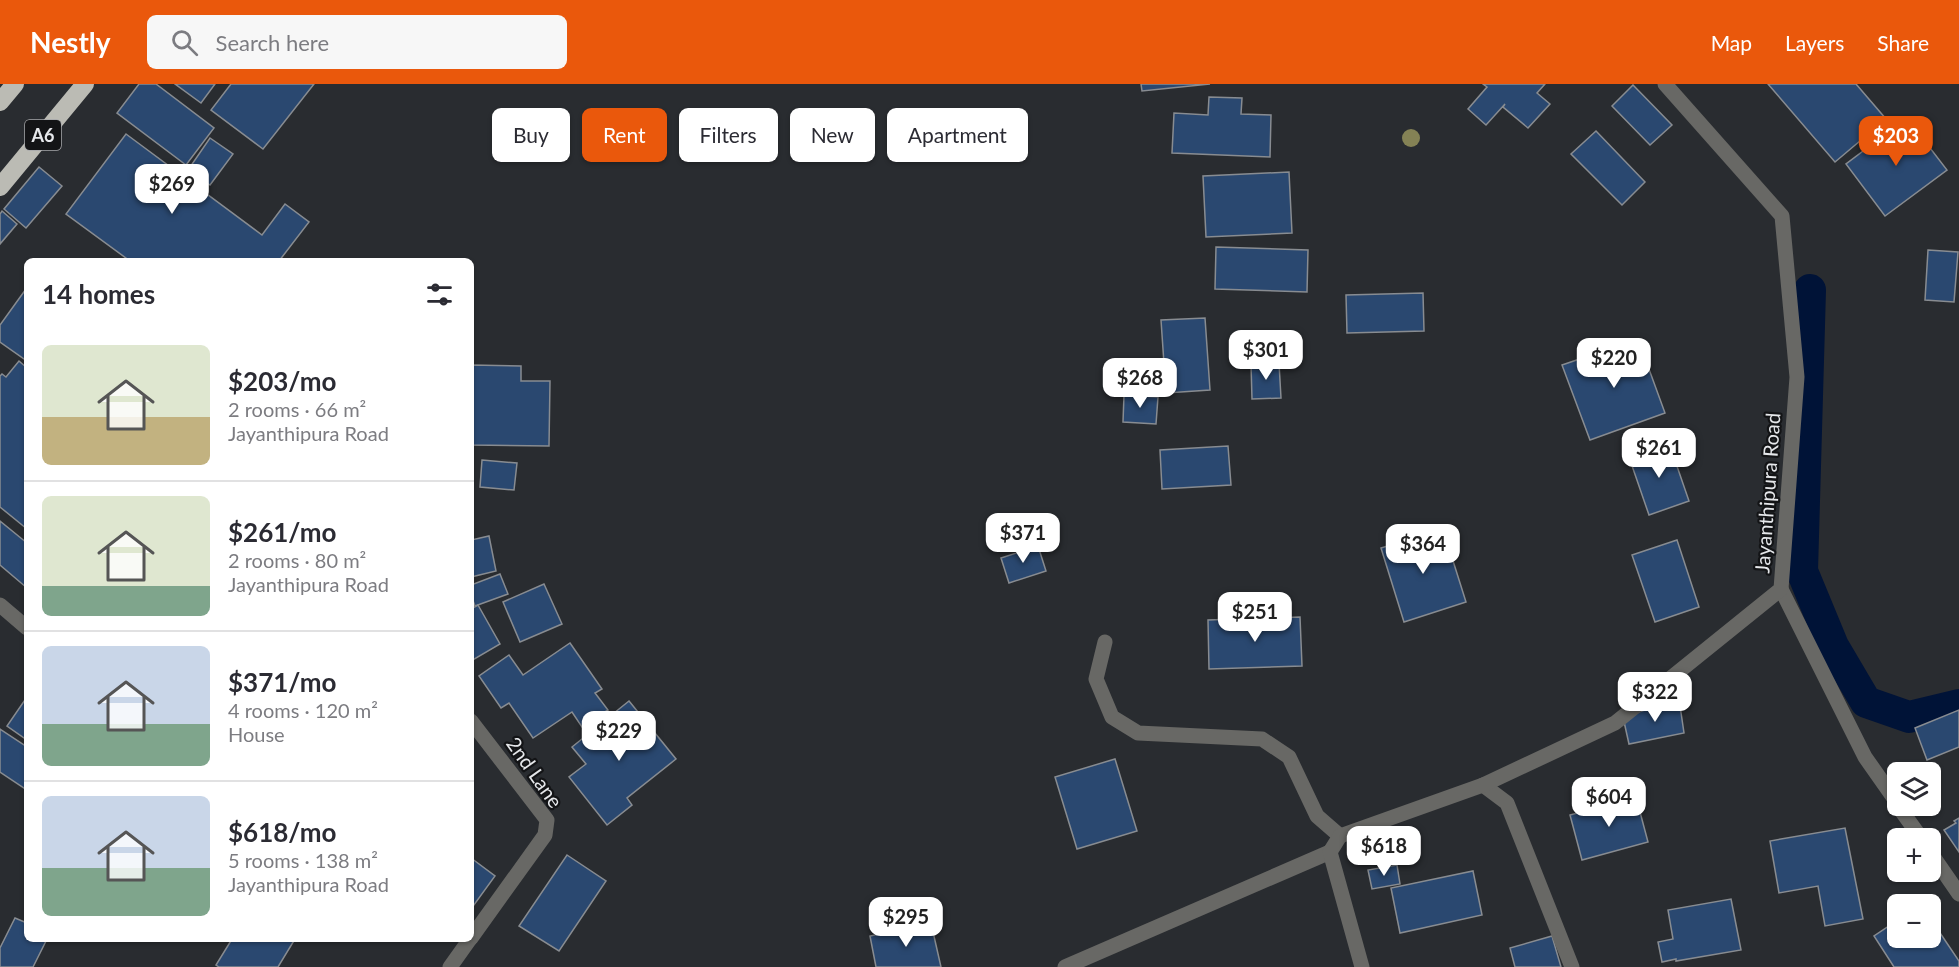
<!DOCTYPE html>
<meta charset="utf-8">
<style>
:root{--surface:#fff;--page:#f7f7f7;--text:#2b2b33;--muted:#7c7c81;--line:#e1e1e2;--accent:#ea580c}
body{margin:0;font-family:Lato,sans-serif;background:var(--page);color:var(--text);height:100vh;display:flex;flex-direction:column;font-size:22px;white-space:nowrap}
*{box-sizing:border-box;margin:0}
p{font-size:20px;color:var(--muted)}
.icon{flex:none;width:33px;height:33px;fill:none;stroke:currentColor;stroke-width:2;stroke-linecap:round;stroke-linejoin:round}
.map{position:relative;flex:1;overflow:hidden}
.drawer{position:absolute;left:24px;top:174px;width:450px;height:684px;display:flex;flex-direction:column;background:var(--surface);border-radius:9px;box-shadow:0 2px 4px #0004}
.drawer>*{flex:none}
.hud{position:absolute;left:492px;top:24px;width:570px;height:54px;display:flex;gap:12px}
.controls{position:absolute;left:1887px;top:678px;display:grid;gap:12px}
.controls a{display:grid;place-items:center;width:54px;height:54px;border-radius:9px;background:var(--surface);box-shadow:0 2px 4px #0004;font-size:30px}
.price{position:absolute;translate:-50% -51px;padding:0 14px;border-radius:12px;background:#fff;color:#222;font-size:20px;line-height:39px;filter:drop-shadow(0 2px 3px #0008)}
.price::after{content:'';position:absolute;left:50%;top:36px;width:18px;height:14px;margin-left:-9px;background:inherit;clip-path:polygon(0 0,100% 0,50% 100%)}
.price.on{background:var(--accent);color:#fff}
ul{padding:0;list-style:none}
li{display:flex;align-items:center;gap:18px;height:150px;padding:0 18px}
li+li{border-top:2px solid var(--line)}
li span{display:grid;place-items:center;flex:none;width:168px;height:120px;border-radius:9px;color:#555}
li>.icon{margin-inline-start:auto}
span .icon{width:72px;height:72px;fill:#fffc;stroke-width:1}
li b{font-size:26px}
h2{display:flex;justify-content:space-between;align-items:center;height:72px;padding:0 18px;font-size:26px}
.pill{padding:0 21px;border-radius:9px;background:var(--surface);box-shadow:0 2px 4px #0004;font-size:21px;line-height:54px}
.pill.on{background:var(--accent);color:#fff}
header{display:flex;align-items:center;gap:36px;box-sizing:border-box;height:84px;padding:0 30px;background:var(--accent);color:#fff}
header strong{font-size:28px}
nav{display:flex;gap:33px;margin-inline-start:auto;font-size:21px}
.search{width:420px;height:54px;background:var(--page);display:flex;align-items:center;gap:15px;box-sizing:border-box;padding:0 21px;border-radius:9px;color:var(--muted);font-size:22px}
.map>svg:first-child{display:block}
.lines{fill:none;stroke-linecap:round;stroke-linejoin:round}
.canal{stroke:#001337;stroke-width:32}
.building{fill:#2a4870;stroke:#888c91;stroke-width:1.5}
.street{stroke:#686865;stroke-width:15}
.highway{stroke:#bbbbb4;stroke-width:18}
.tree{fill:#848255}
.labels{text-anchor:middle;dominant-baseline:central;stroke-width:4.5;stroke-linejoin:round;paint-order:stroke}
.shield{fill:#131416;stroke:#a7a8ab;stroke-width:1.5}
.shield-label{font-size:18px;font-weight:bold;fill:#e6e8eb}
.street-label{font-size:20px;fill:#e6e8eb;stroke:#131416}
</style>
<header>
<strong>Nestly</strong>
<div class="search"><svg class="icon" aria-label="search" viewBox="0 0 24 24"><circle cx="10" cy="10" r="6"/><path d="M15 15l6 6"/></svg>Search here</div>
<nav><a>Map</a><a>Layers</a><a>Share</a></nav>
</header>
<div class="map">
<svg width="1959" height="883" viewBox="0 0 1959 883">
<rect width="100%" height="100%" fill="#292c30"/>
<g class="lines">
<polyline class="canal" points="1810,206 1802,487 1833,562 1866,618 1909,633 1959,621"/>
</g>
<g class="building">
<polygon points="139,0 156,0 214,44 186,81 117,29"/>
<polygon points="175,0 215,0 201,19"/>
<polygon points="231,0 314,0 263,65 211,26"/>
<polygon points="1141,0 1210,0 1142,7"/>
<polygon points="1483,0 1545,0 1537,9 1550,20 1528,44 1503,23 1505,20 1486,41 1468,25 1487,3"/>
<polygon points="1768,0 1856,0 1886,35 1835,78"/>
<polygon points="1633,1 1672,41 1650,61 1612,22"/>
<polygon points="1209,13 1242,14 1241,30 1271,31 1270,73 1172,69 1174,29 1208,31"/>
<polygon points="1907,34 1947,86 1885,132 1846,80"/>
<polygon points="1596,47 1645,98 1622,121 1571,70"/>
<polygon points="126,50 262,151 285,120 309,138 279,177 130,177 66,130"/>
<polygon points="210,54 233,70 210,101 188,86"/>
<polygon points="39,83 62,102 26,144 4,125"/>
<polygon points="1289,88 1292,149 1206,153 1203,92"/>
<polygon points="2,127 17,140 0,160 0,130"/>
<polygon points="1216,163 1308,166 1307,208 1215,205"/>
<polygon points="1928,166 1958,168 1954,218 1925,216"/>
<polygon points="26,205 27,206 27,277 0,258 0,241"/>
<polygon points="1423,209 1424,247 1347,249 1346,211"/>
<polygon points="1205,234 1210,306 1166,309 1161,236"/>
<polygon points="1638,255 1665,329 1590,356 1562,281"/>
<polygon points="19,277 27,284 27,445 0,423 0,292 2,290 6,293"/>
<polygon points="1279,279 1281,314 1252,315 1251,280"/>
<polygon points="471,281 521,282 521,297 550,297 549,362 471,361"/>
<polygon points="1124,311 1158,313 1156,340 1123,338"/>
<polygon points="1669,359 1689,417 1649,431 1629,373"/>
<polygon points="1228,362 1231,401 1162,405 1160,366"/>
<polygon points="482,376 517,379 514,406 480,403"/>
<polygon points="0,437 27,459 27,504 0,481"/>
<polygon points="1443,445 1466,518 1404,538 1381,464"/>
<polygon points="489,452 496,487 471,493 471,456"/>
<polygon points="1677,456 1699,523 1655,538 1632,471"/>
<polygon points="1038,462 1046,487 1009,499 1001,474"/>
<polygon points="500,490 508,510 475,522 471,511 471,501"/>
<polygon points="544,500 562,540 520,558 503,518"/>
<polygon points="478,521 500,560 471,577 471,525"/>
<polygon points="1300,533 1302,582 1209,585 1208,536"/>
<polygon points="570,559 602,605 595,609 608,626 582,643 572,628 533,654 509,619 501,624 479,592 509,571 523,591"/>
<polygon points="27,613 27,656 7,642"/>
<polygon points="1679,615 1684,649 1629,660 1623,633"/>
<polygon points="629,617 676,675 627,714 632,721 607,741 569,693 586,680 572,663"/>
<polygon points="1959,626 1959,663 1927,676 1915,644"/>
<polygon points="0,645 27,663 27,706 0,688"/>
<polygon points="1115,675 1137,747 1077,765 1055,693"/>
<polygon points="1636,713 1648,758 1582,776 1570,731"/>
<polygon points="1959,734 1959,768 1944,746 1956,739 1954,737"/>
<polygon points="1845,744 1863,835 1825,842 1818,802 1779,809 1770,757"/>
<polygon points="567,771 606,797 559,867 519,842"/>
<polygon points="471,774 495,792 471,825"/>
<polygon points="1397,781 1400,800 1372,805 1368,786"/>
<polygon points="1473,787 1482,831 1400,849 1391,804"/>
<polygon points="1731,815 1741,866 1676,877 1676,875 1662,878 1658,858 1673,855 1668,826"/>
<polygon points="15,834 27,839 27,855 47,855 33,883 0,883 0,864"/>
<polygon points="1930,834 1959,877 1959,883 1894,883 1874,852 1898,836 1898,854 1930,854"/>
<polygon points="931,839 941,883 876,883 870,852"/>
<polygon points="1552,852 1561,883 1515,883 1510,864"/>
<polygon points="232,855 295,855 278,883 219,883 216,881"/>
</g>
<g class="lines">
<g class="street">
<polyline points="1781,505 1865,673 1898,720"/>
<polyline points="0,521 27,544"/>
<polyline points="1105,558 1096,595 1112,633 1138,649 1262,655 1289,673 1317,732 1340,752"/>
<polyline points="471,637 547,736 545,751 471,854"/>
<polyline points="1483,701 1507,719 1572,883"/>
<polyline points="1898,722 1921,754"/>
<polyline points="1930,768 1959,810"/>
<polyline points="450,883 470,855"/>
<polyline points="1065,883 1330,768"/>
<polyline points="1362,883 1330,768 1340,752 1483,701 1615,639 1781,505 1797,293 1782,132 1665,0"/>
</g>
<g class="highway">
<polyline points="0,18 15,0"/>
<polyline points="0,103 85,0"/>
</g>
</g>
<circle class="tree" cx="1411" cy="54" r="9"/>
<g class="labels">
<rect class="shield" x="25" y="36" width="36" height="30" rx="4.5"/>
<g class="shield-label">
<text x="43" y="51">A6</text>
</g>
<g class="street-label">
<text transform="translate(1767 409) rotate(-86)">Jayanthipura Road</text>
<text transform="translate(535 688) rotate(55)">2nd Lane</text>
</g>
</g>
</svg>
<div class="controls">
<a><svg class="icon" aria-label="layers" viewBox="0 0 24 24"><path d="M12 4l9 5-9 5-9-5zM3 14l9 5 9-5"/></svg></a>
<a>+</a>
<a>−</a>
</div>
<b class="price on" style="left:1896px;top:83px">$203</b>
<b class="price" style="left:172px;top:131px">$269</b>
<b class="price" style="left:1266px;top:297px">$301</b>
<b class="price" style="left:1614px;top:305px">$220</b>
<b class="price" style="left:1140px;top:325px">$268</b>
<b class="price" style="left:1659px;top:395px">$261</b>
<b class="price" style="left:1023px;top:480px">$371</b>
<b class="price" style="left:1423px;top:491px">$364</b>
<b class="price" style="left:1255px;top:559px">$251</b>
<b class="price" style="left:1655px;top:639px">$322</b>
<b class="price" style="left:619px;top:678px">$229</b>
<b class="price" style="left:1609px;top:744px">$604</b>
<b class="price" style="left:1384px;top:793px">$618</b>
<b class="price" style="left:906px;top:864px">$295</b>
<div class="hud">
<a class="pill">Buy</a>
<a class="pill on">Rent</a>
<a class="pill">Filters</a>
<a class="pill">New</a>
<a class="pill">Apartment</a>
</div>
<section class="drawer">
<h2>14 homes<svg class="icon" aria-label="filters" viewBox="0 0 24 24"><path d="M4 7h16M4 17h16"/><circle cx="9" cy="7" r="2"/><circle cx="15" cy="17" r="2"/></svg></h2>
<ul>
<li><span style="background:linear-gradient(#dfe7d0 60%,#c2b280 0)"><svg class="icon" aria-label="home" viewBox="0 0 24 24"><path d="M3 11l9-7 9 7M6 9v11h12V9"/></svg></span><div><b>$203/mo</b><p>2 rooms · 66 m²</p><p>Jayanthipura Road</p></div></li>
<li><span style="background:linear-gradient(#dfe7d0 75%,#7fa58c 0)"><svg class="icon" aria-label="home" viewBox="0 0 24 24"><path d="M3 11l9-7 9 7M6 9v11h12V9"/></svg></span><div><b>$261/mo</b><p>2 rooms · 80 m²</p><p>Jayanthipura Road</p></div></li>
<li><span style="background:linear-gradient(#c9d6e8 65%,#7fa58c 0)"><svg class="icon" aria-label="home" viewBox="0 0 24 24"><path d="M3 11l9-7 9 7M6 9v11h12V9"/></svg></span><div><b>$371/mo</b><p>4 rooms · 120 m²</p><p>House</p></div></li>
<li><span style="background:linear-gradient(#c9d6e8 60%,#7fa58c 0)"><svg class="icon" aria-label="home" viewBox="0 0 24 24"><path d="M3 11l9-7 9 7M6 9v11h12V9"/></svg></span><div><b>$618/mo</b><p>5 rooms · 138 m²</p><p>Jayanthipura Road</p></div></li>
</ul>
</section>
</div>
